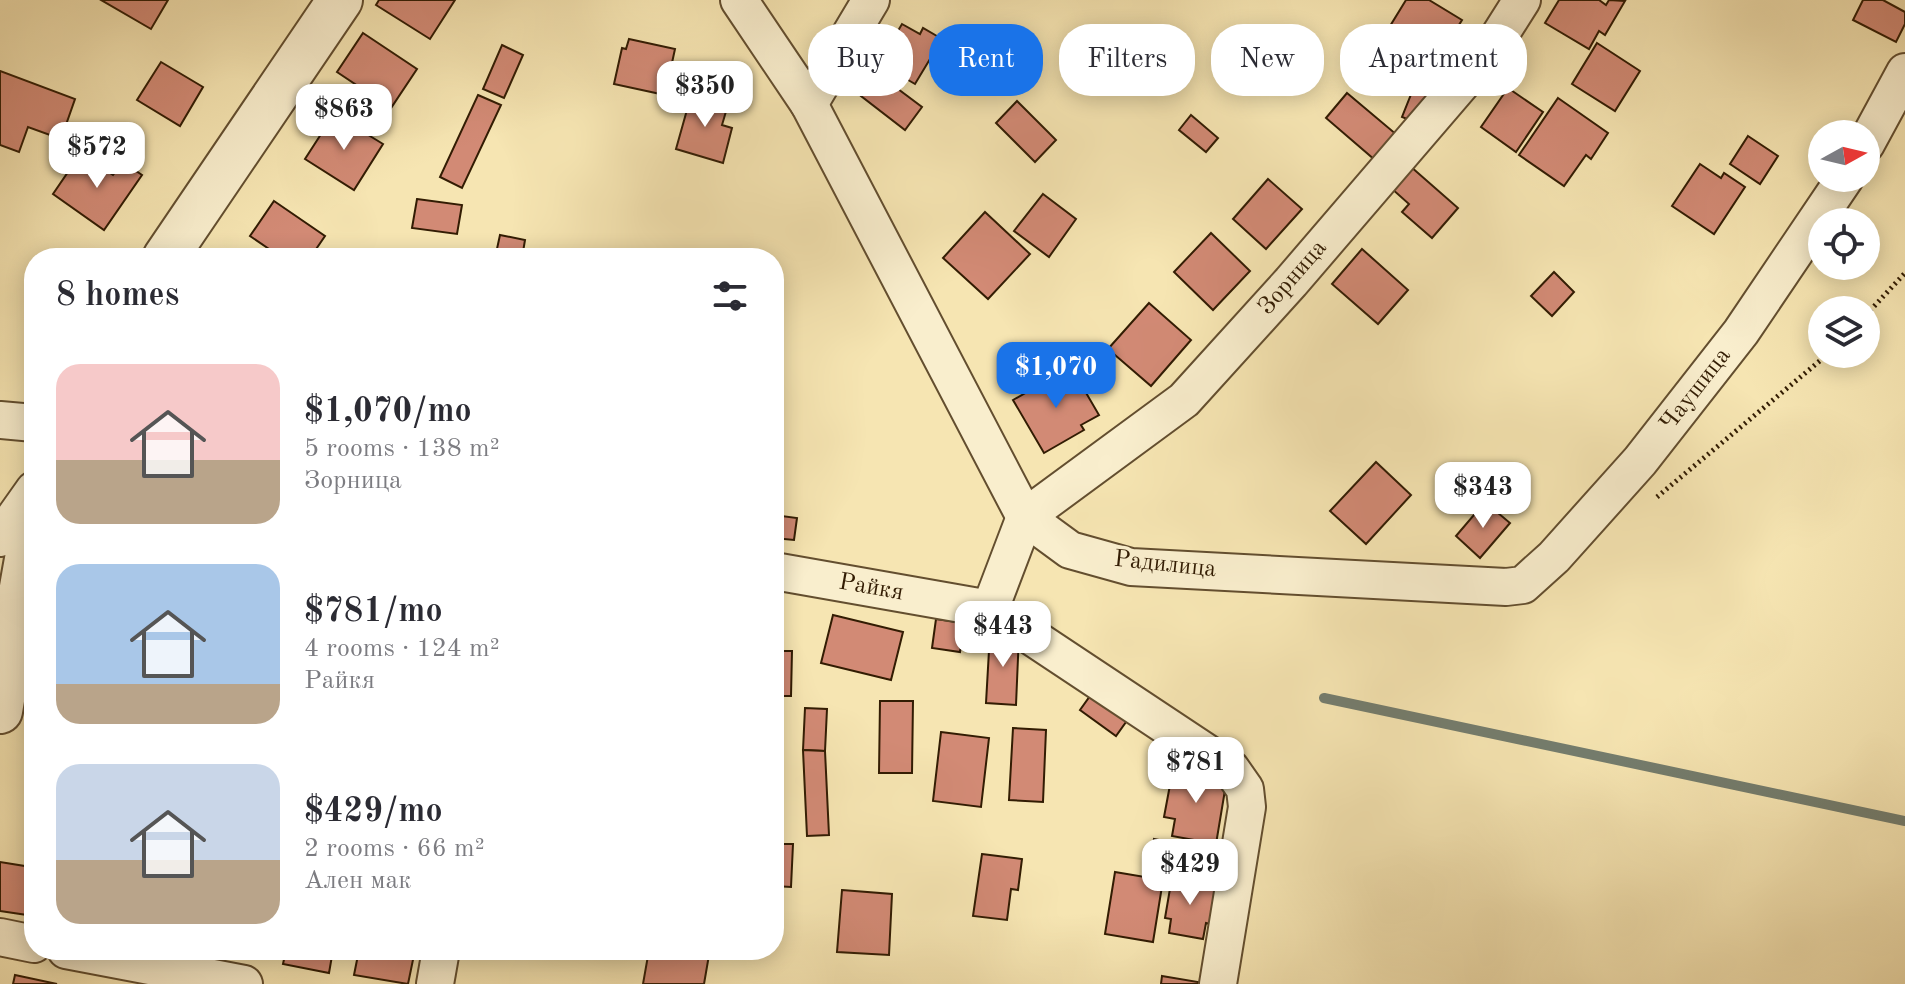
<!DOCTYPE html>
<meta charset="utf-8">
<style>
:root{--surface:#fff;--page:#f2f2f3;--text:#2b2b33;--muted:#7c7c81;--accent:#1a73e8}
body{margin:0;font-family:"Old Standard TT",serif;background:var(--page);color:var(--text);height:100vh;display:flex;flex-direction:column;font-size:30px;white-space:nowrap}
*{box-sizing:border-box;margin:0}
p{font-size:26px;color:var(--muted)}
.icon{flex:none;width:44px;height:44px;fill:none;stroke:currentColor;stroke-width:2;stroke-linecap:round;stroke-linejoin:round}
.map{position:relative;flex:1;overflow:hidden}
.side{position:absolute;left:24px;top:248px;width:760px;height:712px;display:flex;flex-direction:column;background:var(--surface);border-radius:32px;box-shadow:0 4px 20px #0003}
.side>*{flex:none}
.hud{position:absolute;left:808px;top:24px;width:760px;height:72px;display:flex;gap:16px}
.needle{width:52px;rotate:82deg}
.tools{position:absolute;left:1808px;top:120px;display:grid;gap:16px}
.tools a{display:grid;place-items:center;width:72px;height:72px;border-radius:50%;background:var(--surface);box-shadow:0 4px 20px #0003;font-size:40px}
.price{position:absolute;translate:-50% -68px;padding:0 18px;border-radius:16px;background:#fff;color:#222;font-size:26px;line-height:52px;filter:drop-shadow(0 2px 4px #0008)}
.price::after{content:'';position:absolute;left:50%;top:48px;width:24px;height:18px;margin-left:-12px;background:inherit;clip-path:polygon(0 0,100% 0,50% 100%)}
.price.on{background:var(--accent);color:#fff}
ul{padding:0;list-style:none}
li{display:flex;align-items:center;gap:24px;height:200px;padding:0 32px}
li span{display:grid;place-items:center;flex:none;width:224px;height:160px;border-radius:24px;color:#555}
li>.icon{margin-inline-start:auto}
span .icon{width:96px;height:96px;fill:#fffc;stroke-width:1}
li b{font-size:34px}
h2{display:flex;justify-content:space-between;align-items:center;height:96px;padding:0 32px;font-size:34px}
.chip{padding:0 28px;border-radius:32px;background:var(--surface);box-shadow:0 4px 20px #0003;font-size:28px;line-height:72px}
.chip.on{background:var(--accent);color:#fff}
.map>svg:first-child{display:block}
.lines{fill:none;stroke-linecap:round;stroke-linejoin:round}
.stream{stroke:#747d6e;stroke-width:10}
.building{fill:#d28a75;stroke:#321c03;stroke-width:2}
.minor-casing{stroke:#634e2f;stroke-width:40}
.tertiary-casing{stroke:#634e2f;stroke-width:48}
.path{stroke:#321c03;stroke-width:5;stroke-dasharray:2 4;stroke-linecap:butt}
.minor{stroke:#f9eecd;stroke-width:36}
.tertiary{stroke:#f9eecd;stroke-width:44}
.labels{text-anchor:middle;dominant-baseline:central;stroke-width:7;stroke-linejoin:round;paint-order:stroke}
.street-label{font-size:24px;fill:#321c03;stroke:#f9eecd}
</style>
<div class="map">
<svg width="1905" height="984" viewBox="0 0 1905 984">
<rect width="100%" height="100%" fill="#f6e5b2"/>
<filter id="stains"><feTurbulence type="fractalNoise" baseFrequency=".0025" numOctaves="4"/><feColorMatrix values="0 0 0 0 .2 0 0 0 0 .09 0 0 0 0 .02 0 0 0 .5 -.17"/></filter>
<radialGradient id="worn" r=".72"><stop offset=".6" stop-color="#630" stop-opacity="0"/><stop offset="1" stop-color="#630" stop-opacity=".3"/></radialGradient>
<g class="lines">
<polyline class="stream" points="1324,698 1905,821"/>
</g>
<g class="building">
<polygon points="101,0 168,0 151,29"/>
<polygon points="379,0 455,0 430,39 376,5"/>
<polygon points="1406,0 1429,0 1462,20 1436,62 1432,59 1423,72 1384,47 1392,34 1387,31"/>
<polygon points="1559,0 1599,0 1606,5 1609,0 1625,1 1605,35 1599,31 1589,49 1545,23"/>
<polygon points="1863,0 1883,0 1905,12 1905,24 1896,42 1853,20"/>
<polygon points="902,24 920,34 923,28 942,39 915,84 879,63"/>
<polygon points="363,33 417,69 391,108 337,72"/>
<polygon points="629,39 675,49 665,95 614,84 622,48 626,49"/>
<polygon points="1597,43 1640,71 1615,111 1572,84"/>
<polygon points="502,45 523,55 504,98 483,89"/>
<polygon points="161,62 203,87 180,126 137,100"/>
<polygon points="0,71 75,99 61,139 28,127 19,152 0,145"/>
<polygon points="878,74 922,107 905,130 861,96"/>
<polygon points="1416,82 1431,87 1417,123 1402,117"/>
<polygon points="1508,88 1543,112 1516,152 1481,127"/>
<polygon points="692,92 717,99 716,105 727,108 722,125 732,128 723,163 676,149"/>
<polygon points="1347,93 1397,135 1375,160 1326,118"/>
<polygon points="478,95 501,105 462,188 440,177"/>
<polygon points="1558,98 1608,133 1591,159 1586,155 1564,186 1519,155"/>
<polygon points="1017,101 1056,140 1035,162 996,123"/>
<polygon points="334,114 383,144 354,190 305,159"/>
<polygon points="1191,115 1218,138 1206,152 1179,130"/>
<polygon points="1748,136 1778,156 1760,184 1730,164"/>
<polygon points="81,153 113,175 123,162 142,175 104,230 53,194"/>
<polygon points="1700,164 1721,178 1724,173 1745,187 1714,234 1672,206"/>
<polygon points="1410,166 1458,208 1432,238 1402,212 1409,204 1391,188"/>
<polygon points="1268,179 1302,209 1266,249 1233,219"/>
<polygon points="1043,194 1076,219 1049,257 1014,231"/>
<polygon points="417,199 462,205 457,234 412,228"/>
<polygon points="274,201 325,236 310,258 263,258 269,249 250,236"/>
<polygon points="985,212 1030,254 988,299 943,258"/>
<polygon points="1211,233 1250,271 1213,310 1174,272"/>
<polygon points="500,235 525,240 522,258 495,258"/>
<polygon points="1362,249 1408,290 1378,324 1332,284"/>
<polygon points="1554,272 1574,292 1552,316 1531,296"/>
<polygon points="1149,303 1191,340 1151,386 1108,349"/>
<polygon points="1071,367 1099,415 1081,425 1084,430 1044,453 1013,400"/>
<polygon points="1376,462 1411,495 1366,544 1330,511"/>
<polygon points="1485,502 1510,523 1480,558 1456,536"/>
<polygon points="774,515 797,518 794,540 774,538"/>
<polygon points="833,615 903,632 891,680 821,663"/>
<polygon points="936,619 964,623 960,652 932,648"/>
<polygon points="990,633 1019,634 1016,705 986,703"/>
<polygon points="774,651 792,651 791,696 774,696"/>
<polygon points="1095,689 1131,715 1116,736 1080,710"/>
<polygon points="880,701 913,701 912,773 879,773"/>
<polygon points="805,708 827,709 825,751 803,750"/>
<polygon points="1013,728 1046,730 1043,802 1009,800"/>
<polygon points="941,732 989,738 981,807 933,801"/>
<polygon points="803,750 825,751 829,835 807,836"/>
<polygon points="1173,769 1227,778 1216,844 1172,836 1175,819 1164,817"/>
<polygon points="1154,839 1215,851 1211,872 1150,860"/>
<polygon points="774,844 793,844 791,887 774,886"/>
<polygon points="982,854 1022,859 1018,890 1011,889 1007,920 973,916"/>
<polygon points="26,858 34,859 34,916 0,911 0,862 25,866"/>
<polygon points="1115,872 1163,880 1153,942 1105,934"/>
<polygon points="1172,877 1217,884 1210,924 1206,923 1203,939 1169,933 1171,919 1165,918"/>
<polygon points="842,890 892,894 889,955 837,952"/>
<polygon points="286,950 333,950 329,973 283,964"/>
<polygon points="359,950 415,950 408,984 354,975"/>
<polygon points="649,950 681,950 709,955 704,984 643,984"/>
<polygon points="15,975 57,984 13,984"/>
<polygon points="1162,976 1198,982 1198,984 1161,984"/>
</g>
<g class="lines">
<defs>
<g id="minor">
<polyline points="739,0 809,104 1025,517 1070,550 1131,567 1506,587 1523,585 1554,557 1640,461 1741,332 1845,178"/>
<polyline points="809,104 871,0"/>
<polyline points="1866,144 1905,72"/>
<polyline points="0,420 34,423"/>
<polyline points="0,538 34,490"/>
<polyline points="774,571 990,609 1231,769 1245,789 1247,807 1218,984"/>
<polyline points="990,609 1025,517 1184,400 1291,282 1491,49 1522,0"/>
<polyline points="0,937 34,944"/>
<polyline points="66,950 244,984"/>
<polyline points="435,984 441,950"/>
</g>
<g id="tertiary">
<polyline points="165,258 340,0"/>
<polyline points="0,711 34,520"/>
</g>
</defs>
<use href="#minor" class="minor-casing"/>
<use href="#tertiary" class="tertiary-casing"/>
<g class="path">
<polyline points="1866,315 1905,273"/>
<polyline points="1657,497 1828,354"/>
</g>
<use href="#minor" class="minor"/>
<use href="#tertiary" class="tertiary"/>
</g>
<g class="labels">
<g class="street-label">
<text transform="translate(1293 278) rotate(-49)">Зорница</text>
<text transform="translate(1696 390) rotate(-52)">Чаушица</text>
<text transform="translate(1165 565) rotate(6)">Радилица</text>
<text transform="translate(871 588) rotate(10)">Райкя</text>
</g>
</g>
<rect width="100%" height="100%" filter="url(#stains)"/>
<rect width="100%" height="100%" fill="url(#worn)"/>
</svg>
<div class="tools">
<a><svg class="needle" viewBox="-14 -14 28 28"><path d="M0-13l5 13h-10z" fill="#e53935"/><path d="M0 13l5-13h-10z" fill="#7c7c81"/></svg></a>
<a><svg class="icon" aria-label="locate" viewBox="0 0 24 24"><circle cx="12" cy="12" r="6"/><path d="M12 2v4M12 18v4M2 12h4M18 12h4"/></svg></a>
<a><svg class="icon" aria-label="layers" viewBox="0 0 24 24"><path d="M12 4l9 5-9 5-9-5zM3 14l9 5 9-5"/></svg></a>
</div>
<b class="price" style="left:705px;top:129px">$350</b>
<b class="price" style="left:344px;top:152px">$863</b>
<b class="price" style="left:97px;top:190px">$572</b>
<b class="price on" style="left:1056px;top:410px">$1,070</b>
<b class="price" style="left:1483px;top:530px">$343</b>
<b class="price" style="left:1003px;top:669px">$443</b>
<b class="price" style="left:1196px;top:805px">$781</b>
<b class="price" style="left:1190px;top:907px">$429</b>
<div class="hud">
<a class="chip">Buy</a>
<a class="chip on">Rent</a>
<a class="chip">Filters</a>
<a class="chip">New</a>
<a class="chip">Apartment</a>
</div>
<section class="side">
<h2>8 homes<svg class="icon" aria-label="filters" viewBox="0 0 24 24"><path d="M4 7h16M4 17h16"/><circle cx="9" cy="7" r="2"/><circle cx="15" cy="17" r="2"/></svg></h2>
<ul>
<li><span style="background:linear-gradient(#f6c9c9 60%,#b9a48a 0)"><svg class="icon" aria-label="home" viewBox="0 0 24 24"><path d="M3 11l9-7 9 7M6 9v11h12V9"/></svg></span><div><b>$1,070/mo</b><p>5 rooms · 138 m²</p><p>Зорница</p></div></li>
<li><span style="background:linear-gradient(#a9c7e8 75%,#b9a48a 0)"><svg class="icon" aria-label="home" viewBox="0 0 24 24"><path d="M3 11l9-7 9 7M6 9v11h12V9"/></svg></span><div><b>$781/mo</b><p>4 rooms · 124 m²</p><p>Райкя</p></div></li>
<li><span style="background:linear-gradient(#c9d6e8 60%,#b9a48a 0)"><svg class="icon" aria-label="home" viewBox="0 0 24 24"><path d="M3 11l9-7 9 7M6 9v11h12V9"/></svg></span><div><b>$429/mo</b><p>2 rooms · 66 m²</p><p>Ален мак</p></div></li>
</ul>
</section>
</div>
